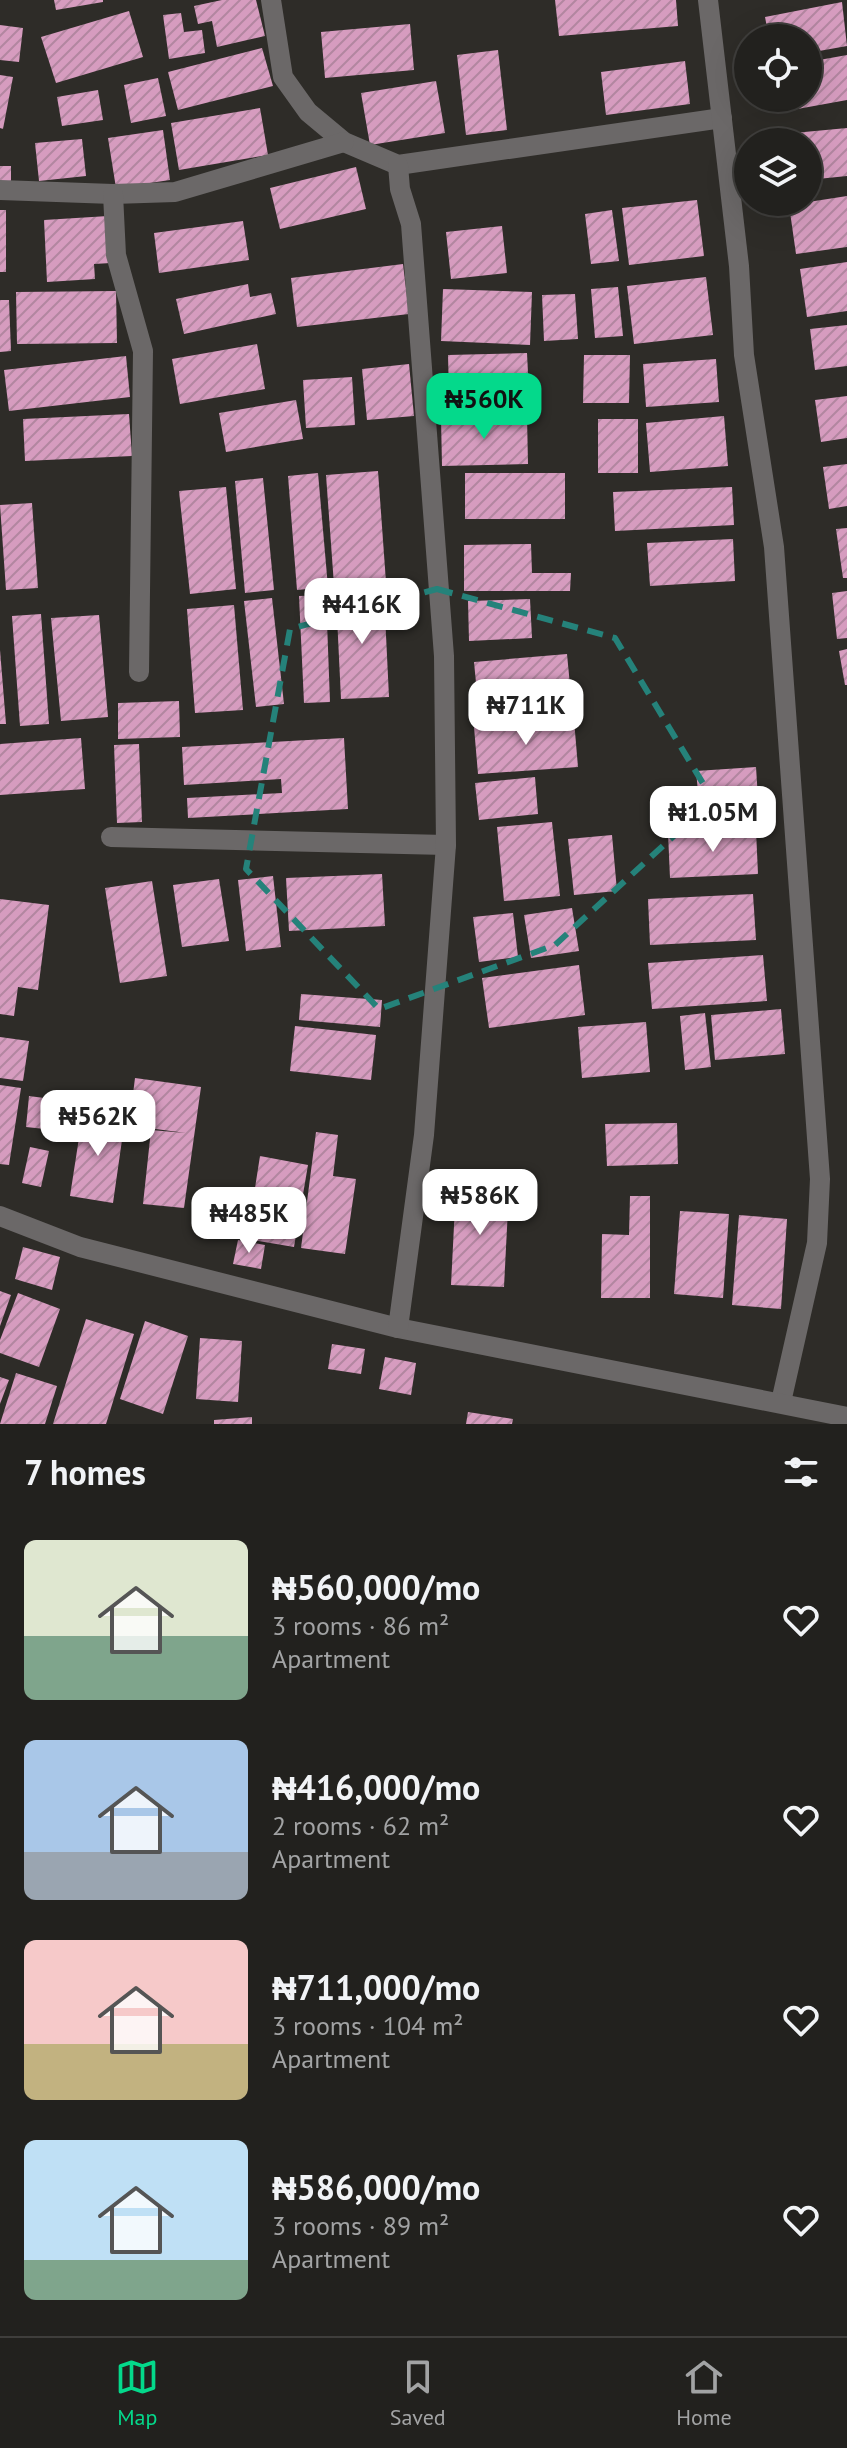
<!DOCTYPE html>
<meta charset="utf-8">
<style>
:root{--surface:#22211e;--page:#2e2e2b;--text:#f1f3f6;--muted:#a2a3a4;--line:#3f3e3c;--accent:#04d98b}
body{margin:0;font-family:"PT Sans",sans-serif;background:var(--page);color:var(--text);height:100vh;display:flex;flex-direction:column;font-size:30px;white-space:nowrap}
*{box-sizing:border-box;margin:0}
p{font-size:26px;color:var(--muted)}
.icon{flex:none;width:44px;height:44px;fill:none;stroke:currentColor;stroke-width:2;stroke-linecap:round;stroke-linejoin:round}
.map{position:relative;height:1424px;overflow:hidden}
.details{display:flex;flex-direction:column;background:var(--surface);flex:1}
.details>*{flex:none}
.controls{position:absolute;left:734px;top:24px;display:grid;gap:16px}
.controls a{display:grid;place-items:center;width:88px;height:88px;border-radius:50%;background:var(--surface);box-shadow:0 8px 32px #0002,0 0 0 2px var(--line);font-size:40px}
.price{position:absolute;translate:-50% -68px;padding:0 18px;border-radius:16px;background:#fff;color:#222;font-size:26px;line-height:52px;filter:drop-shadow(0 2px 4px #0008)}
.price::after{content:'';position:absolute;left:50%;top:48px;width:24px;height:18px;margin-left:-12px;background:inherit;clip-path:polygon(0 0,100% 0,50% 100%)}
.price.on{background:var(--accent);color:#111}
ul{padding:0;list-style:none}
li{display:flex;align-items:center;gap:24px;height:200px;padding:0 24px}
li span{display:grid;place-items:center;flex:none;width:224px;height:160px;border-radius:12px;color:#555}
li>.icon{margin-inline-start:auto}
span .icon{width:96px;height:96px;fill:#fffc;stroke-width:1}
li b{font-size:34px}
h2{display:flex;justify-content:space-between;align-items:center;height:96px;padding:0 24px;font-size:34px}
.tabs{display:flex;justify-content:space-around;align-items:center;height:112px;border-top:2px solid var(--line);background:var(--surface);font-size:22px;color:var(--muted)}
.tabs a{display:grid;justify-items:center;gap:4px}
.tabs .on{color:var(--accent)}
.map>svg:first-child{display:block}
.building{fill:url(#building-hatch)}
.lines{fill:none;stroke-linecap:round;stroke-linejoin:round}
.minor{stroke:#6b6868;stroke-width:20}
.marked{fill:none;stroke:#25827a;stroke-width:6;stroke-dasharray:16 10;stroke-linejoin:round}
</style>
<div class="map">
<svg width="847" height="1424" viewBox="0 0 847 1424">
<defs>
<pattern id="building-hatch" width="6" height="6" patternUnits="userSpaceOnUse" patternTransform="scale(2)"><rect width="6" height="6" fill="#d69cbf"/><path d="M-1 1l2-2M0 6l6-6M5 7l2-2" fill="none" stroke="#b286a0"/></pattern>
</defs>
<rect width="100%" height="100%" fill="#2e2c28"/>
<g class="building">
<polygon points="54,0 103,0 103,2 56,10"/>
<polygon points="222,0 256,0 265,36 217,47 212,21 198,24 194,6"/>
<polygon points="555,0 676,0 678,26 559,36"/>
<polygon points="842,2 847,46 808,53 808,38 769,38 765,17"/>
<polygon points="129,11 143,57 56,83 41,37"/>
<polygon points="181,13 184,32 202,30 205,53 169,59 163,15"/>
<polygon points="410,24 414,70 325,78 321,32"/>
<polygon points="0,25 23,28 19,62 0,60"/>
<polygon points="262,48 273,86 178,110 168,72"/>
<polygon points="498,50 507,130 466,135 457,55"/>
<polygon points="847,55 847,100 781,112 778,98 808,98 808,62"/>
<polygon points="685,61 690,104 606,115 601,72"/>
<polygon points="0,75 13,77 3,129 0,128"/>
<polygon points="158,78 166,116 131,123 124,85"/>
<polygon points="436,81 445,133 370,145 361,93"/>
<polygon points="98,90 103,120 62,126 57,97"/>
<polygon points="260,108 268,155 179,170 171,123"/>
<polygon points="847,128 847,176 808,180 808,142 784,142 783,134"/>
<polygon points="163,130 170,180 116,188 108,138"/>
<polygon points="82,139 86,176 39,181 35,143"/>
<rect x="0" y="166" width="11" height="18"/>
<polygon points="356,167 366,209 280,229 270,188"/>
<polygon points="847,196 847,247 796,254 789,205"/>
<polygon points="697,200 704,256 629,265 622,208"/>
<rect x="0" y="210" width="6" height="62"/>
<polygon points="612,210 619,261 591,264 585,214"/>
<polygon points="108,216 111,263 94,264 95,279 47,282 44,220"/>
<polygon points="243,221 249,260 159,273 154,233"/>
<polygon points="502,226 507,273 451,279 446,232"/>
<polygon points="847,262 847,311 807,317 800,269"/>
<polygon points="403,264 409,314 297,327 291,278"/>
<polygon points="706,277 713,335 634,344 627,286"/>
<polygon points="248,284 250,297 271,293 276,314 184,334 176,299"/>
<polygon points="618,287 623,336 595,338 591,289"/>
<polygon points="443,289 532,292 530,345 441,341"/>
<polygon points="116,291 117,343 17,344 16,292"/>
<polygon points="575,294 578,339 544,341 542,295"/>
<polygon points="0,300 9,300 11,351 0,352"/>
<polygon points="847,325 847,366 815,370 810,329"/>
<polygon points="257,344 265,389 180,404 172,359"/>
<polygon points="527,353 529,393 449,395 448,355"/>
<polygon points="584,355 630,355 629,403 583,403"/>
<polygon points="126,356 130,397 9,411 4,370"/>
<polygon points="716,359 719,402 646,407 643,364"/>
<polygon points="409,364 414,416 367,420 362,369"/>
<polygon points="352,377 355,425 306,428 303,380"/>
<polygon points="847,396 847,438 821,442 815,400"/>
<polygon points="296,400 303,439 226,452 219,413"/>
<polygon points="129,414 132,456 25,461 23,419"/>
<polygon points="527,416 528,464 442,466 441,418"/>
<polygon points="724,416 728,466 650,472 646,423"/>
<rect x="598" y="419" width="40" height="54"/>
<polygon points="847,464 847,506 829,509 823,467"/>
<polygon points="378,471 386,582 334,585 326,475"/>
<polygon points="318,473 328,587 297,590 288,476"/>
<rect x="465" y="473" width="100" height="46"/>
<polygon points="263,478 274,590 245,593 235,481"/>
<polygon points="226,487 236,589 190,594 179,491"/>
<polygon points="732,487 734,525 615,531 613,492"/>
<polygon points="32,503 38,588 6,590 0,505"/>
<polygon points="847,528 847,578 843,578 836,529"/>
<polygon points="733,539 735,581 650,586 647,543"/>
<polygon points="531,544 532,573 571,573 570,591 464,591 464,545"/>
<polygon points="847,591 847,638 837,639 832,593"/>
<polygon points="384,594 389,697 341,699 336,596"/>
<polygon points="326,595 330,702 304,703 299,596"/>
<polygon points="272,598 284,704 256,707 244,601"/>
<polygon points="530,599 532,638 469,641 468,601"/>
<polygon points="234,605 243,710 195,713 187,609"/>
<polygon points="41,614 49,724 20,726 12,616"/>
<polygon points="99,615 108,717 61,721 51,618"/>
<polygon points="847,649 847,685 845,685 839,651"/>
<polygon points="0,650 6,724 0,724"/>
<polygon points="567,654 572,706 479,714 474,662"/>
<polygon points="179,701 180,737 118,739 118,703"/>
<polygon points="574,720 578,767 478,774 474,727"/>
<polygon points="81,738 85,789 0,795 0,744"/>
<polygon points="344,738 348,809 188,818 187,798 282,793 281,779 184,785 182,747"/>
<polygon points="139,744 142,822 117,823 114,745"/>
<polygon points="756,767 759,814 667,820 665,794 698,792 696,771"/>
<polygon points="535,777 538,814 479,820 475,783"/>
<polygon points="552,822 560,896 504,901 497,827"/>
<polygon points="756,830 758,874 670,878 668,833"/>
<polygon points="612,835 617,891 574,895 568,839"/>
<polygon points="382,874 385,926 289,931 286,878"/>
<polygon points="273,876 281,947 246,951 238,880"/>
<polygon points="219,879 229,941 182,947 173,885"/>
<polygon points="152,881 167,976 120,983 105,888"/>
<polygon points="753,894 756,940 650,945 648,899"/>
<polygon points="0,899 49,905 38,990 18,987 14,1016 0,1014"/>
<polygon points="572,908 579,951 531,958 524,915"/>
<polygon points="513,913 518,957 479,962 473,917"/>
<polygon points="763,955 767,1001 652,1009 648,963"/>
<polygon points="579,965 585,1015 489,1028 482,978"/>
<polygon points="301,994 382,1000 380,1027 299,1020"/>
<polygon points="781,1009 785,1054 715,1060 711,1015"/>
<polygon points="705,1013 711,1067 685,1070 680,1016"/>
<polygon points="646,1022 650,1072 582,1078 578,1027"/>
<polygon points="295,1026 376,1035 371,1080 290,1071"/>
<polygon points="0,1037 29,1041 23,1081 0,1078"/>
<polygon points="135,1078 201,1087 184,1208 143,1204 151,1130 186,1133 148,1128 146,1137 128,1134"/>
<polygon points="0,1085 21,1088 9,1165 0,1164"/>
<polygon points="29,1096 67,1101 64,1131 26,1127"/>
<polygon points="83,1112 125,1119 113,1203 70,1196"/>
<polygon points="677,1123 678,1164 607,1166 605,1124"/>
<polygon points="316,1132 338,1135 333,1176 356,1179 345,1254 301,1248"/>
<polygon points="30,1147 49,1151 41,1187 22,1183"/>
<polygon points="260,1156 308,1165 294,1247 247,1239"/>
<polygon points="456,1186 509,1189 504,1287 451,1285"/>
<polygon points="630,1196 650,1196 650,1298 601,1298 602,1234 629,1235"/>
<polygon points="680,1211 729,1214 723,1298 674,1294"/>
<polygon points="739,1215 787,1219 781,1309 732,1305"/>
<polygon points="238,1240 265,1245 261,1269 233,1264"/>
<polygon points="23,1247 60,1257 52,1290 15,1279"/>
<polygon points="0,1291 11,1295 0,1326"/>
<polygon points="18,1293 60,1309 39,1367 0,1353 0,1340"/>
<polygon points="86,1319 134,1334 106,1424 53,1424"/>
<polygon points="145,1321 188,1336 163,1414 120,1399"/>
<polygon points="200,1338 242,1341 238,1402 196,1399"/>
<polygon points="332,1344 365,1349 361,1374 328,1369"/>
<polygon points="385,1357 416,1363 411,1395 379,1389"/>
<polygon points="16,1373 57,1386 45,1424 0,1424"/>
<polygon points="0,1377 9,1380 0,1404"/>
<polygon points="468,1412 513,1419 512,1424 466,1424"/>
<polygon points="252,1417 252,1424 214,1424 214,1420"/>
</g>
<g class="lines">
<g class="minor">
<polyline points="271,0 283,77 308,112 344,142 398,165 722,118"/>
<polyline points="708,0 739,266 744,355 774,547 820,1179 817,1243 781,1402"/>
<polyline points="0,190 113,194 175,192 344,142"/>
<polyline points="113,194 116,255 143,351 139,672"/>
<polyline points="111,837 446,845"/>
<polyline points="0,1216 80,1247 398,1328 847,1417"/>
<polyline points="398,1328 424,1135 446,845 444,656 411,224 400,189 398,165"/>
</g>
</g>
<path class="marked" d="M437 589 615 638 713 800 555 945 379 1009 246 869 290 629Z"/>
</svg>
<div class="controls">
<a><svg class="icon" aria-label="locate" viewBox="0 0 24 24"><circle cx="12" cy="12" r="6"/><path d="M12 2v4M12 18v4M2 12h4M18 12h4"/></svg></a>
<a><svg class="icon" aria-label="layers" viewBox="0 0 24 24"><path d="M12 4l9 5-9 5-9-5zM3 14l9 5 9-5"/></svg></a>
</div>
<b class="price on" style="left:484px;top:441px">₦560K</b>
<b class="price" style="left:362px;top:646px">₦416K</b>
<b class="price" style="left:526px;top:747px">₦711K</b>
<b class="price" style="left:713px;top:854px">₦1.05M</b>
<b class="price" style="left:98px;top:1158px">₦562K</b>
<b class="price" style="left:480px;top:1237px">₦586K</b>
<b class="price" style="left:249px;top:1255px">₦485K</b>
</div>
<section class="details">
<h2>7 homes<svg class="icon" aria-label="filters" viewBox="0 0 24 24"><path d="M4 7h16M4 17h16"/><circle cx="9" cy="7" r="2"/><circle cx="15" cy="17" r="2"/></svg></h2>
<ul>
<li><span style="background:linear-gradient(#dfe7d0 60%,#7fa58c 0)"><svg class="icon" aria-label="home" viewBox="0 0 24 24"><path d="M3 11l9-7 9 7M6 9v11h12V9"/></svg></span><div><b>₦560,000/mo</b><p>3 rooms · 86 m²</p><p>Apartment</p></div><svg class="icon" aria-label="heart" viewBox="0 0 24 24"><path d="M12 20l-8-8c-3-5 5-10 8-4 3-6 11-1 8 4z"/></svg></li>
<li><span style="background:linear-gradient(#a9c7e8 70%,#9aa5b1 0)"><svg class="icon" aria-label="home" viewBox="0 0 24 24"><path d="M3 11l9-7 9 7M6 9v11h12V9"/></svg></span><div><b>₦416,000/mo</b><p>2 rooms · 62 m²</p><p>Apartment</p></div><svg class="icon" aria-label="heart" viewBox="0 0 24 24"><path d="M12 20l-8-8c-3-5 5-10 8-4 3-6 11-1 8 4z"/></svg></li>
<li><span style="background:linear-gradient(#f6c9c9 65%,#c2b280 0)"><svg class="icon" aria-label="home" viewBox="0 0 24 24"><path d="M3 11l9-7 9 7M6 9v11h12V9"/></svg></span><div><b>₦711,000/mo</b><p>3 rooms · 104 m²</p><p>Apartment</p></div><svg class="icon" aria-label="heart" viewBox="0 0 24 24"><path d="M12 20l-8-8c-3-5 5-10 8-4 3-6 11-1 8 4z"/></svg></li>
<li><span style="background:linear-gradient(#bfe0f5 75%,#7fa58c 0)"><svg class="icon" aria-label="home" viewBox="0 0 24 24"><path d="M3 11l9-7 9 7M6 9v11h12V9"/></svg></span><div><b>₦586,000/mo</b><p>3 rooms · 89 m²</p><p>Apartment</p></div><svg class="icon" aria-label="heart" viewBox="0 0 24 24"><path d="M12 20l-8-8c-3-5 5-10 8-4 3-6 11-1 8 4z"/></svg></li>
</ul>
</section>
<nav class="tabs">
<a class="on"><svg class="icon" aria-label="map" viewBox="0 0 24 24"><path d="M3 6l6-2 6 2 6-2v14l-6 2-6-2-6 2zM9 4v14M15 6v14"/></svg>Map</a>
<a><svg class="icon" aria-label="saved" viewBox="0 0 24 24"><path d="M7 4h10v16l-5-4-5 4z"/></svg>Saved</a>
<a><svg class="icon" aria-label="home" viewBox="0 0 24 24"><path d="M3 11l9-7 9 7M6 9v11h12V9"/></svg>Home</a>
</nav>
